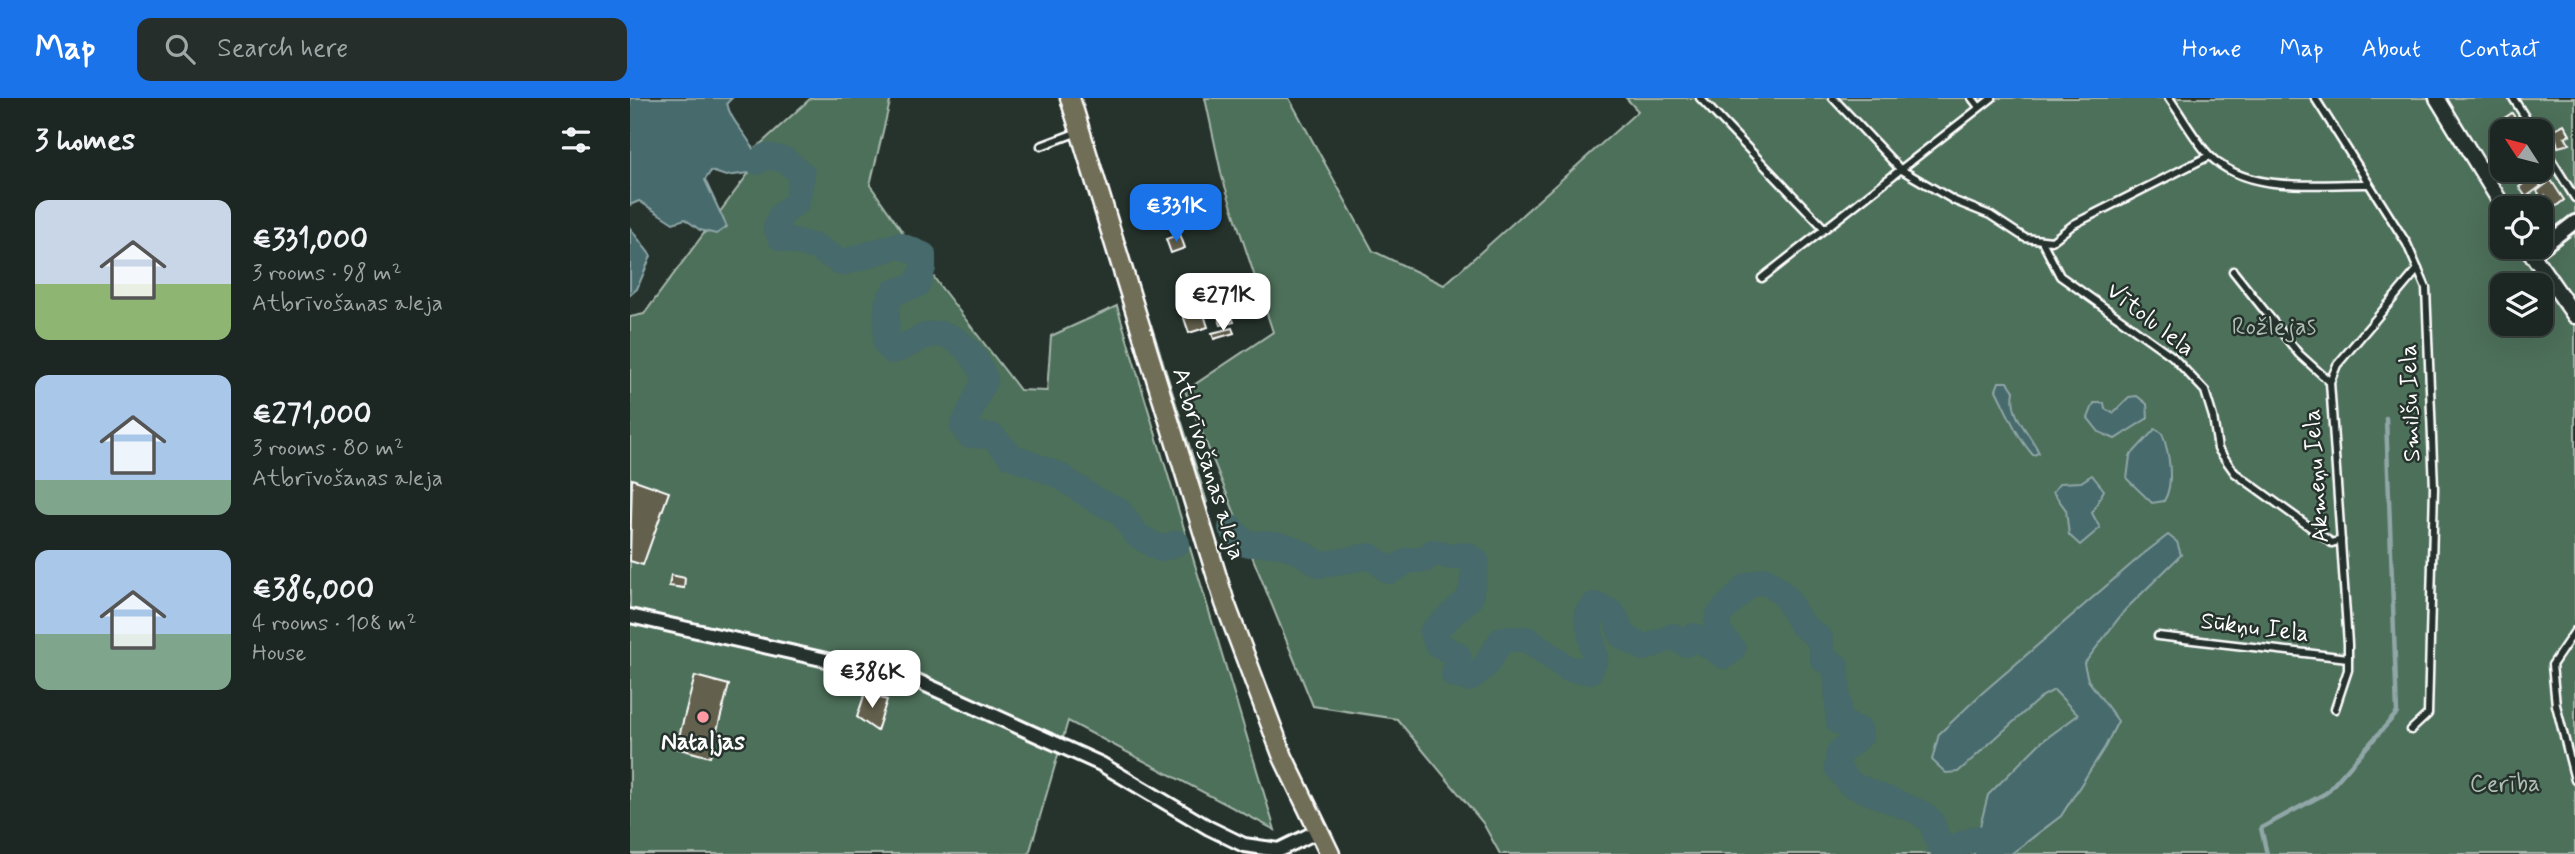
<!DOCTYPE html>
<meta charset="utf-8">
<style>
:root{--surface:#1c2622;--page:#252e2a;--text:#f1f3f6;--muted:#a0a5a5;--line:#3a4340;--accent:#1a73e8}
body{margin:0;font-family:Mynerve,sans-serif;background:var(--page);color:var(--text);height:100vh;display:flex;flex-direction:column;font-size:26px;white-space:nowrap}
*{box-sizing:border-box;margin:0}
p{font-size:23px;color:var(--muted)}
.icon{flex:none;width:38px;height:38px;fill:none;stroke:currentColor;stroke-width:2;stroke-linecap:round;stroke-linejoin:round}
.map{position:relative;flex:1;overflow:hidden}
.details{display:flex;flex-direction:column;background:var(--surface);width:630px}
.details>*{flex:none}
.needle{width:46px;rotate:306deg}
.controls{position:absolute;left:1860px;top:21px;display:grid;gap:14px}
.controls a{display:grid;place-items:center;width:63px;height:63px;border-radius:14px;background:var(--surface);box-shadow:0 7px 28px #0002,0 0 0 2px var(--line);font-size:35px}
.price{position:absolute;translate:-50% -60px;padding:0 16px;border-radius:14px;background:#fff;color:#222;font-size:23px;line-height:46px;filter:drop-shadow(0 2px 4px #0008)}
.price::after{content:'';position:absolute;left:50%;top:42px;width:21px;height:16px;margin-left:-10px;background:inherit;clip-path:polygon(0 0,100% 0,50% 100%)}
.price.active{background:var(--accent);color:#fff}
ul{padding:0;list-style:none}
li{display:flex;align-items:center;gap:21px;height:175px;padding:0 35px}
li span{display:grid;place-items:center;flex:none;width:196px;height:140px;border-radius:14px;color:#555}
li>.icon{margin-inline-start:auto}
span .icon{width:84px;height:84px;fill:#fffc;stroke-width:1}
li b{font-size:30px}
h2{display:flex;justify-content:space-between;align-items:center;height:84px;padding:0 35px;font-size:30px}
header{display:flex;align-items:center;gap:42px;box-sizing:border-box;height:98px;padding:0 35px;background:var(--accent);color:#fff}
header strong{font-size:33px}
nav{display:flex;gap:38px;margin-inline-start:auto;font-size:24px}
.search{width:490px;height:63px;background:var(--page);display:flex;align-items:center;gap:18px;box-sizing:border-box;padding:0 24px;border-radius:14px;color:var(--muted);font-size:26px}
main{display:flex;flex:1;min-height:0}
.map>svg:first-child{display:block}
.green{fill:#4d6f5a;stroke:#a6b7ac;stroke-width:2;fill-rule:evenodd}
.water{fill:#466a6c;stroke:#90a6a7;stroke-width:2}
.lines{fill:none;stroke-linecap:round;stroke-linejoin:round}
.stream{stroke:#90a6a7;stroke-width:4.5}
.river{stroke:#466a6c;stroke-width:26}
.building{fill:#63614d;stroke:#fff;stroke-width:2}
.service-casing{stroke:#fff;stroke-width:11}
.minor-casing{stroke:#fff;stroke-width:18}
.tertiary-casing{stroke:#fff;stroke-width:19}
.primary-casing{stroke:#fff;stroke-width:23}
.service{stroke:#26332d;stroke-width:6}
.minor{stroke:#26332d;stroke-width:12}
.tertiary{stroke:#26332d;stroke-width:14}
.primary{stroke:#716e59;stroke-width:18}
.poi-dot{fill:#ff9aa2;stroke:#26332d;stroke-width:2.5}
.labels{text-anchor:middle;dominant-baseline:central;stroke-width:5;stroke-linejoin:round;paint-order:stroke}
.street-label{font-size:24px;fill:#fff;stroke:#26332d}
.park-label{font-size:24px;fill:#afbeb5;stroke:#26332d}
.poi-label{font-size:24px;font-weight:bold;fill:#fff;stroke:#26332d}
</style>
<header>
<strong>Map</strong>
<div class="search"><svg class="icon" aria-label="search" viewBox="0 0 24 24"><circle cx="10" cy="10" r="6"/><path d="M15 15l6 6"/></svg>Search here</div>
<nav><a>Home</a><a>Map</a><a>About</a><a>Contact</a></nav>
</header>
<main>
<section class="details">
<h2>3 homes<svg class="icon" aria-label="filters" viewBox="0 0 24 24"><path d="M4 7h16M4 17h16"/><circle cx="9" cy="7" r="2"/><circle cx="15" cy="17" r="2"/></svg></h2>
<ul>
<li><span style="background:linear-gradient(#c9d6e8 60%,#8fb573 0)"><svg class="icon" aria-label="home" viewBox="0 0 24 24"><path d="M3 11l9-7 9 7M6 9v11h12V9"/></svg></span><div><b>€331,000</b><p>3 rooms · 98 m²</p><p>Atbrīvošanas aleja</p></div></li>
<li><span style="background:linear-gradient(#a9c7e8 75%,#7fa58c 0)"><svg class="icon" aria-label="home" viewBox="0 0 24 24"><path d="M3 11l9-7 9 7M6 9v11h12V9"/></svg></span><div><b>€271,000</b><p>3 rooms · 80 m²</p><p>Atbrīvošanas aleja</p></div></li>
<li><span style="background:linear-gradient(#a9c7e8 60%,#7fa58c 0)"><svg class="icon" aria-label="home" viewBox="0 0 24 24"><path d="M3 11l9-7 9 7M6 9v11h12V9"/></svg></span><div><b>€386,000</b><p>4 rooms · 108 m²</p><p>House</p></div></li>
</ul>
</section>
<div class="map">
<svg width="1945" height="756" viewBox="0 0 1945 756">
<rect width="100%" height="100%" fill="#26332d"/>
<filter id="ink" filterUnits="userSpaceOnUse"><feTurbulence type="fractalNoise" baseFrequency=".0143" numOctaves="2"/><feDisplacementMap in="SourceGraphic" scale="14" xChannelSelector="R" yChannelSelector="G"/><feConvolveMatrix kernelMatrix="1 2 1 2 8 2 1 2 1" color-interpolation-filters="sRGB"/></filter>
<g filter="url(#ink)">
<g class="green">
<polygon points="181,0 263,0 260,4 240,87 310,188 390,292 417,293 421,238 487,208 645,732 438,623 399,756 0,756 0,219 14,216 127,64 125,51"/>
<path d="M575 0H659L743 153 814 187 1008 13 996 0H1945V756H870L853 725 767 621 683 608 555 293 643 234 592 79ZM1872 33H1911V72H1872ZM1872 110H1911V149H1872ZM1872 187H1911V226H1872Z"/>
<polygon points="521,226 577,404 574,407 522,238"/>
</g>
<g class="water">
<path d="M0 0H102L97 5C101 27 124 40 127 64L119 75 96 78 81 73 75 82 97 129 86 136 70 132 55 121 43 125 9 103 0 107Z"/>
<polygon points="0,130 21,158 7,191 0,197"/>
<path d="M1369 284H1378L1384 293C1379 319 1399 332 1409 355L1403 357C1387 339 1377 314 1366 292Z"/>
<polygon points="1507,298 1517,306 1518,320 1485,341 1469,334 1458,320 1464,305 1474,305 1475,311 1483,315 1499,299"/>
<path d="M1525 331 1532 335C1539 354 1545 385 1534 403L1522 405 1497 381 1500 358Z"/>
<polygon points="1462,377 1474,392 1462,415 1470,430 1450,447 1439,437 1436,412 1423,394 1430,385 1451,384"/>
<polygon points="1538,437 1547,444 1551,457 1495,512 1454,566 1458,582 1488,623 1475,649 1431,718 1381,756 1358,756 1360,750 1347,740 1358,697 1410,645 1448,617 1424,592 1411,599 1328,674 1316,675 1302,662 1309,636 1351,596 1512,457"/>
</g>
<g class="lines">
<polyline class="stream" points="1637,756 1631,730 1696,695 1767,615 1756,320"/>
<g class="river">
<path d="M127 64 136 58 155 62 172 76 167 104 151 117 146 130 151 140 186 149 212 165 269 147 293 157V170L287 187 264 194 257 206 256 246 263 253C275 250 282 243 293 239 323 227 346 257 355 281L333 329 339 337 362 338 381 358 430 378 467 403 488 412 507 437 530 451 547 445"/>
<path d="M601 430 616 446C651 444 662 447 690 467L740 458 760 473 779 462H794L803 454 821 459 837 457 846 463 840 500 802 534 807 546 828 557 824 577 839 581 855 568 872 541H897L938 571 960 573 965 560 957 515 964 507C984 512 987 518 991 537L1015 550 1044 538 1055 546 1064 538 1094 558 1103 551 1087 532 1088 518 1117 488 1136 482 1155 498 1171 526 1190 541 1193 561 1206 568 1209 624 1229 632 1230 638 1209 655 1207 669 1220 686 1289 714 1301 723 1309 746 1320 751 1347 740 1360 750 1358 756"/>
</g>
</g>
<g class="building">
<polygon points="1882,15 1889,26 1878,33 1873,33 1867,25"/>
<polygon points="1934,26 1940,37 1935,39 1940,46 1928,49 1925,37 1922,39 1919,34"/>
<polygon points="1911,69 1916,77 1908,82 1897,72 1911,72"/>
<polygon points="1904,78 1911,88 1896,99 1889,89"/>
<polygon points="1921,82 1934,102 1925,109 1915,97 1911,100 1907,93"/>
<polygon points="550,136 555,150 541,155 536,141"/>
<polygon points="597,200 600,214 588,218 585,205"/>
<polygon points="571,207 578,229 559,235 552,214"/>
<polygon points="600,214 604,224 591,227 588,218"/>
<polygon points="602,230 604,235 584,241 582,235"/>
<polygon points="2,381 39,394 13,467 0,463"/>
<polygon points="41,477 55,480 54,490 39,488"/>
<polygon points="65,578 99,587 80,659 46,650"/>
<polygon points="235,595 257,602 247,633 227,619"/>
</g>
<g class="lines">
<defs>
<g id="service">
<polyline points="1070,0 1194,130"/>
<polyline points="1203,0 1270,71 1325,103 1360,117 1395,140 1422,143 1444,126 1579,58"/>
<polyline points="1342,0 1349,9"/>
<path d="M1539 0C1552 18 1564 41 1579 57 1618 97 1689 85 1739 86"/>
<polyline points="1685,0 1777,146 1796,190 1804,390 1798,616 1781,632"/>
<polyline points="1883,0 1904,33"/>
<polyline points="1911,45 1945,100"/>
<polyline points="411,48 448,34"/>
<polyline points="1412,143 1430,178 1542,258 1575,293 1583,319 1588,351 1605,375 1702,445 1711,442"/>
<polyline points="1603,173 1669,256 1700,284"/>
<polyline points="1132,180 1362,0"/>
<polyline points="1945,533 1922,567 1926,607 1945,682"/>
<polyline points="1528,538 1718,560"/>
<polyline points="1705,611 1718,572 1718,546 1700,284 1707,267 1788,171"/>
</g>
<g id="minor">
<polyline points="1902,157 1945,124"/>
<polyline points="0,518 285,582 471,666 579,730 614,747 649,752 688,733"/>
</g>
<g id="tertiary">
<polyline points="1807,0 1874,110"/>
<polyline points="1897,149 1945,218"/>
</g>
<polyline id="primary" points="440,0 595,505 653,659 700,756"/>
</defs>
<use href="#service" class="service-casing"/>
<use href="#minor" class="minor-casing"/>
<use href="#tertiary" class="tertiary-casing"/>
<use href="#primary" class="primary-casing"/>
<use href="#service" class="service"/>
<use href="#minor" class="minor"/>
<use href="#tertiary" class="tertiary"/>
<use href="#primary" class="primary"/>
</g>
</g>
<circle class="poi-dot" cx="73" cy="619" r="7"/>
<g class="labels">
<g class="street-label">
<text transform="translate(1520 222) rotate(38)">Vītolu Iela</text>
<text transform="translate(1781 305) rotate(-92)">Smilšu Iela</text>
<text transform="translate(578 366) rotate(73)">Atbrīvošanas aleja</text>
<text transform="translate(1687 378) rotate(-94)">Akmeņu Iela</text>
<text transform="translate(1625 530) rotate(7)">Sūkņu Iela</text>
</g>
<g class="park-label">
<text x="1644" y="229">Rožlejas</text>
<text x="1875" y="686">Cerība</text>
</g>
<g class="poi-label">
<text x="73" y="644">Nataļjas</text>
</g>
</g>
</svg>
<div class="controls">
<a><svg class="needle" viewBox="-14 -14 28 28"><path d="M0-13l5 13h-10z" fill="#e53935"/><path d="M0 13l5-13h-10z" fill="#a0a5a5"/></svg></a>
<a><svg class="icon" aria-label="locate" viewBox="0 0 24 24"><circle cx="12" cy="12" r="6"/><path d="M12 2v4M12 18v4M2 12h4M18 12h4"/></svg></a>
<a><svg class="icon" aria-label="layers" viewBox="0 0 24 24"><path d="M12 4l9 5-9 5-9-5zM3 14l9 5 9-5"/></svg></a>
</div>
<b class="price active" style="left:546px;top:146px">€331K</b>
<b class="price" style="left:593px;top:235px">€271K</b>
<b class="price" style="left:242px;top:612px">€386K</b>
</div>
</main>
